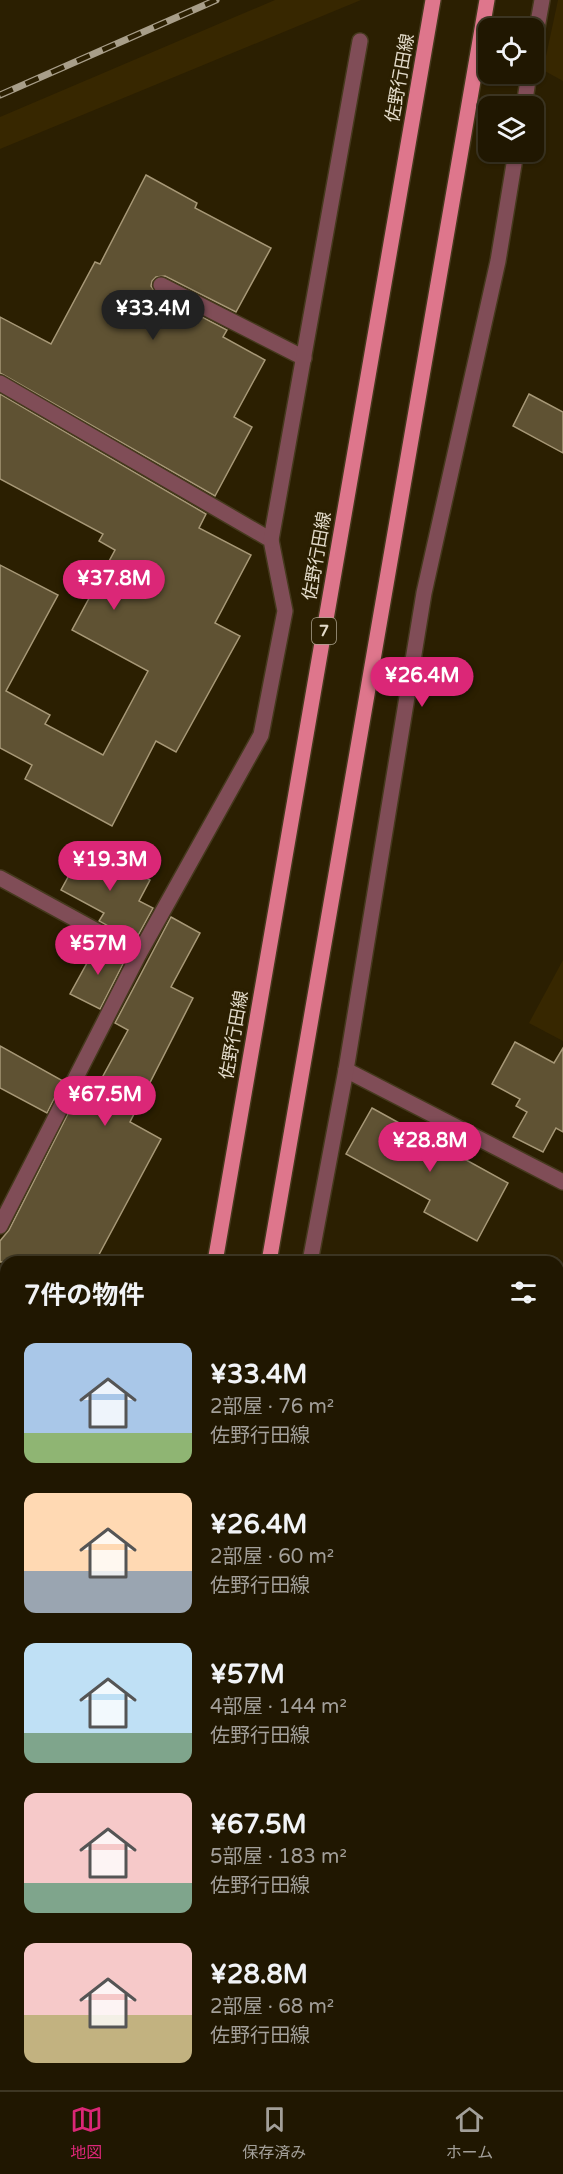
<!DOCTYPE html>
<html lang="ja">
<meta charset="utf-8">
<style>
:root{--surface:#201701;--page:#28200b;--text:#f1f3f6;--muted:#a29f99;--line:#3d3623;--accent:#db2777}
body{margin:0;font-family:"Varela Round","Noto Sans JP",sans-serif;background:var(--page);color:var(--text);height:100vh;display:flex;flex-direction:column;font-size:22px;white-space:nowrap}
*{box-sizing:border-box;margin:0}
p{font-size:20px;color:var(--muted)}
.icon{flex:none;width:33px;height:33px;fill:none;stroke:currentColor;stroke-width:2;stroke-linecap:round;stroke-linejoin:round}
.map{position:relative;flex:1;overflow:hidden}
.side{position:absolute;left:0px;top:1256px;width:564px;height:836px;display:flex;flex-direction:column;background:var(--surface);border-radius:18px 18px 0 0;box-shadow:0 2px 4px #0004,0 0 0 2px var(--line)}
.side>*{flex:none}
.fabs{position:absolute;left:478px;top:18px;display:grid;gap:12px}
.fabs a{display:grid;place-items:center;width:66px;height:66px;border-radius:12px;background:var(--surface);box-shadow:0 2px 4px #0004,0 0 0 2px var(--line);font-size:30px}
.price{position:absolute;translate:-50% -51px;padding:0 14px;border-radius:21px;background:var(--accent);color:#fff;font-size:20px;line-height:39px;filter:drop-shadow(0 2px 3px #0008)}
.price::after{content:'';position:absolute;left:50%;top:36px;width:18px;height:14px;margin-left:-9px;background:inherit;clip-path:polygon(0 0,100% 0,50% 100%)}
.price.on{background:#222;color:#fff}
ul{padding:0;list-style:none}
li{display:flex;align-items:center;gap:18px;height:150px;padding:0 24px}
li span{display:grid;place-items:center;flex:none;width:168px;height:120px;border-radius:12px;color:#555}
li>.icon{margin-inline-start:auto}
span .icon{width:72px;height:72px;fill:#fffc;stroke-width:1}
li b{font-size:26px}
h2{display:flex;justify-content:space-between;align-items:center;height:72px;padding:0 24px;font-size:26px}
.tabs{display:flex;justify-content:space-around;align-items:center;height:84px;border-top:2px solid var(--line);background:var(--surface);font-size:16px;color:var(--muted)}
.tabs a{display:grid;justify-items:center;gap:3px}
.tabs .on{color:var(--accent)}
.map>svg:first-child{display:block}
.built{fill:#372700}
.building{fill:#5f5233;stroke:#a79877;stroke-width:1.5}
.lines{fill:none;stroke-linecap:round;stroke-linejoin:round}
.minor-casing{stroke:#45391d;stroke-width:18}
.tertiary-casing{stroke:#45391d;stroke-width:18}
.primary-casing{stroke:#45391d;stroke-width:18}
.minor{stroke:#804d57;stroke-width:15}
.tertiary{stroke:#804d57;stroke-width:15}
.primary{stroke:#de768c;stroke-width:15}
.rail-casing{stroke:#a89e89;stroke-width:7}
.rail{stroke:#2b1f01;stroke-width:4.5;stroke-dasharray:14;stroke-linecap:butt}
.labels{text-anchor:middle;dominant-baseline:central;stroke-width:6;stroke-linejoin:round;paint-order:stroke}
.shield{fill:#2b1f01;stroke:#aca38e;stroke-width:1.5}
.shield-label{font-size:16px;font-weight:bold;fill:#e3dbca}
.street-label{font-size:18px;fill:#e3dbca;stroke:#2b1f01}
</style>
<div class="map">
<svg width="563" height="2090" viewBox="0 0 563 2090">
<rect width="100%" height="100%" fill="#2b1f01"/>
<g class="built">
<polygon points="275,0 361,0 0,149 0,117"/>
<polygon points="558,0 563,0 563,81 543,70"/>
<polygon points="563,960 563,1041 529,1023"/>
</g>
<g class="building">
<polygon points="146,175 197,203 195,208 271,248 236,312 165,276 156,277 152,281 151,286 156,293 227,330 223,337 265,360 234,417 252,427 215,496 0,373 0,317 51,344 95,262 100,264"/>
<polygon points="0,394 206,514 199,528 251,555 215,623 240,636 176,752 156,741 112,826 25,779 32,765 0,748 0,565 58,595 6,691 50,715 45,724 103,755 148,671 72,630 115,550 99,541 103,534 0,479"/>
<polygon points="529,394 563,412 563,453 513,426"/>
<polygon points="85,846 150,880 139,901 153,908 135,941 99,921 104,913 61,890"/>
<polygon points="171,917 200,933 171,987 193,998 130,1122 161,1139 95,1262 0,1262 0,1241 9,1230 80,1090 92,1096 128,1030 115,1023"/>
<polygon points="98,943 126,958 100,1009 70,994"/>
<polygon points="515,1042 554,1063 563,1048 563,1132 556,1128 543,1152 513,1137 527,1112 516,1106 520,1099 492,1084"/>
<polygon points="0,1046 63,1081 47,1113 0,1088"/>
<polygon points="372,1108 508,1183 477,1241 424,1212 430,1200 346,1154"/>
</g>
<g class="lines">
<defs>
<g id="minor">
<polyline points="534,45 542,0"/>
<polyline points="524,106 529,74"/>
<polyline points="161,285 304,358"/>
<polyline points="0,383 271,540 285,611 261,735 139,954 0,1226"/>
<polyline points="271,540 360,41"/>
<polyline points="0,878 139,954"/>
<polyline points="346,1070 563,1182"/>
<polyline points="310,1262 346,1070 424,593 498,261 516,152"/>
<polyline points="558,1723 563,1714"/>
<polyline points="558,1825 563,1827"/>
<polyline points="0,2068 6,2069"/>
<polyline points="369,2090 372,2085"/>
</g>
<g id="tertiary">
<polyline points="90,2085 120,2090 169,2085"/>
<polyline points="191,2085 205,2090"/>
</g>
<g id="primary">
<polyline points="215,1262 433,0"/>
<polyline points="269,1262 487,0"/>
<polyline points="64,2090 65,2085"/>
<polyline points="120,2090 121,2085"/>
</g>
</defs>
<use href="#minor" class="minor-casing"/>
<use href="#tertiary" class="tertiary-casing"/>
<use href="#primary" class="primary-casing"/>
<use href="#minor" class="minor"/>
<use href="#tertiary" class="tertiary"/>
<use href="#primary" class="primary"/>
<defs>
<polyline id="rail" points="0,95 216,0"/>
</defs>
<use href="#rail" class="rail-casing"/>
<use href="#rail" class="rail"/>
</g>
<g class="labels">
<rect class="shield" x="312" y="618" width="24" height="26" rx="4.5"/>
<g class="shield-label">
<text x="324" y="631">7</text>
</g>
<g class="street-label">
<text transform="translate(400 78) rotate(-80)">佐野行田線</text>
<text transform="translate(317 556) rotate(-80)">佐野行田線</text>
<text transform="translate(234 1035) rotate(-80)">佐野行田線</text>
</g>
</g>
</svg>
<div class="fabs">
<a><svg class="icon" aria-label="locate" viewBox="0 0 24 24"><circle cx="12" cy="12" r="6"/><path d="M12 2v4M12 18v4M2 12h4M18 12h4"/></svg></a>
<a><svg class="icon" aria-label="layers" viewBox="0 0 24 24"><path d="M12 4l9 5-9 5-9-5zM3 14l9 5 9-5"/></svg></a>
</div>
<b class="price on" style="left:153px;top:341px">¥33.4M</b>
<b class="price" style="left:114px;top:611px">¥37.8M</b>
<b class="price" style="left:422px;top:708px">¥26.4M</b>
<b class="price" style="left:110px;top:892px">¥19.3M</b>
<b class="price" style="left:98px;top:976px">¥57M</b>
<b class="price" style="left:105px;top:1127px">¥67.5M</b>
<b class="price" style="left:430px;top:1173px">¥28.8M</b>
<section class="side">
<h2>7件の物件<svg class="icon" aria-label="filters" viewBox="0 0 24 24"><path d="M4 7h16M4 17h16"/><circle cx="9" cy="7" r="2"/><circle cx="15" cy="17" r="2"/></svg></h2>
<ul>
<li><span style="background:linear-gradient(#a9c7e8 75%,#8fb573 0)"><svg class="icon" aria-label="home" viewBox="0 0 24 24"><path d="M3 11l9-7 9 7M6 9v11h12V9"/></svg></span><div><b>¥33.4M</b><p>2部屋 · 76 m²</p><p>佐野行田線</p></div></li>
<li><span style="background:linear-gradient(#ffd9b3 65%,#9aa5b1 0)"><svg class="icon" aria-label="home" viewBox="0 0 24 24"><path d="M3 11l9-7 9 7M6 9v11h12V9"/></svg></span><div><b>¥26.4M</b><p>2部屋 · 60 m²</p><p>佐野行田線</p></div></li>
<li><span style="background:linear-gradient(#bfe0f5 75%,#7fa58c 0)"><svg class="icon" aria-label="home" viewBox="0 0 24 24"><path d="M3 11l9-7 9 7M6 9v11h12V9"/></svg></span><div><b>¥57M</b><p>4部屋 · 144 m²</p><p>佐野行田線</p></div></li>
<li><span style="background:linear-gradient(#f6c9c9 75%,#7fa58c 0)"><svg class="icon" aria-label="home" viewBox="0 0 24 24"><path d="M3 11l9-7 9 7M6 9v11h12V9"/></svg></span><div><b>¥67.5M</b><p>5部屋 · 183 m²</p><p>佐野行田線</p></div></li>
<li><span style="background:linear-gradient(#f6c9c9 60%,#c2b280 0)"><svg class="icon" aria-label="home" viewBox="0 0 24 24"><path d="M3 11l9-7 9 7M6 9v11h12V9"/></svg></span><div><b>¥28.8M</b><p>2部屋 · 68 m²</p><p>佐野行田線</p></div></li>
</ul>
</section>
</div>
<nav class="tabs">
<a class="on"><svg class="icon" aria-label="map" viewBox="0 0 24 24"><path d="M3 6l6-2 6 2 6-2v14l-6 2-6-2-6 2zM9 4v14M15 6v14"/></svg>地図</a>
<a><svg class="icon" aria-label="saved" viewBox="0 0 24 24"><path d="M7 4h10v16l-5-4-5 4z"/></svg>保存済み</a>
<a><svg class="icon" aria-label="home" viewBox="0 0 24 24"><path d="M3 11l9-7 9 7M6 9v11h12V9"/></svg>ホーム</a>
</nav>
